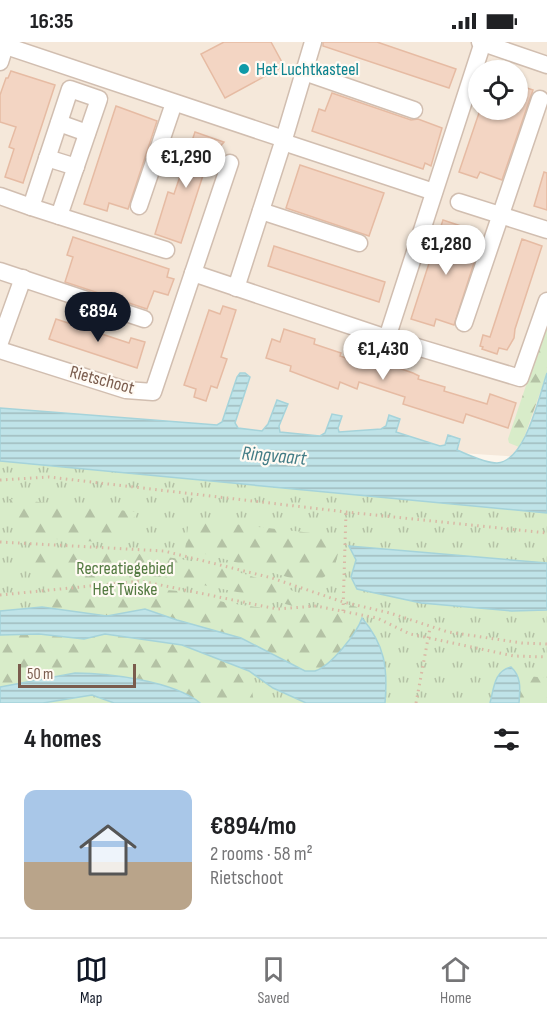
<!DOCTYPE html>
<meta charset="utf-8">
<style>
:root{--surface:#fff;--page:#f2f2f2;--text:#202124;--muted:#757577;--line:#e0e0e0;--accent:#111827}
body{margin:0;font-family:"Sofia Sans Condensed",sans-serif;background:var(--page);color:var(--text);height:100vh;display:flex;flex-direction:column;font-size:22px;white-space:nowrap}
*{box-sizing:border-box;margin:0}
p{font-size:20px;color:var(--muted)}
.icon{flex:none;width:33px;height:33px;fill:none;stroke:currentColor;stroke-width:2;stroke-linecap:round;stroke-linejoin:round}
.map{position:relative;height:661px;overflow:hidden}
.details{display:flex;flex-direction:column;background:var(--surface);flex:1}
.details>*{flex:none}
.tools{position:absolute;left:468px;top:18px;display:grid;gap:12px}
.tools a{display:grid;place-items:center;width:60px;height:60px;border-radius:50%;background:var(--surface);box-shadow:0 2px 4px #0004;font-size:30px}
.scale{position:absolute;left:18px;bottom:15px;width:118px;box-sizing:border-box;padding-left:6px;border:3px solid #7a5c4d;border-top:0;font-size:16px;line-height:21px;white-space:nowrap;color:#7a5c4d;-webkit-text-stroke:4px #fffaf3;paint-order:stroke}
.price{position:absolute;translate:-50% -51px;padding:0 14px;border-radius:21px;background:#fff;color:#222;font-size:20px;line-height:39px;filter:drop-shadow(0 2px 3px #0008)}
.price::after{content:'';position:absolute;left:50%;top:36px;width:18px;height:14px;margin-left:-9px;background:inherit;clip-path:polygon(0 0,100% 0,50% 100%)}
.price.on{background:var(--accent);color:#fff}
ul{padding:0;list-style:none}
li{display:flex;align-items:center;gap:18px;height:150px;padding:0 24px}
li+li{border-top:2px solid var(--line)}
li span{display:grid;place-items:center;flex:none;width:168px;height:120px;border-radius:12px;color:#555}
li>.icon{margin-inline-start:auto}
span .icon{width:72px;height:72px;fill:#fffc;stroke-width:1}
li b{font-size:26px}
h2{display:flex;justify-content:space-between;align-items:center;height:72px;padding:0 24px;font-size:26px}
.status{display:flex;justify-content:space-between;align-items:center;height:42px;padding:0 30px;background:var(--surface);direction:ltr}
.status svg{height:16px;fill:currentColor}
.dock{display:flex;justify-content:space-around;align-items:center;height:84px;border-top:2px solid var(--line);background:var(--surface);font-size:16px;color:var(--muted)}
.dock a{display:grid;justify-items:center;gap:3px}
.dock .on{color:var(--accent)}
.map>svg:first-child{display:block}
.residential{fill:#f5e8da;fill-rule:evenodd}
.grass{fill:url(#grass-tufts)}
.forest{fill:url(#forest-firs)}
.water{fill:url(#water-rules);stroke:#a5d3da;stroke-width:1.5}
.building{fill:#f3d5c3;stroke:#e6bba3;stroke-width:1.5}
.lines{fill:none;stroke-linecap:round;stroke-linejoin:round}
.minor-casing{stroke:#d1beb0;stroke-width:19}
.path{stroke:#d9b8a5;stroke-width:3;stroke-dasharray:1.5 4.5;stroke-linecap:butt}
.minor{stroke:#fff;stroke-width:16}
.culture-dot{fill:#0f9aa8;stroke:#fffaf3;stroke-width:2}
.labels{text-anchor:middle;dominant-baseline:central;stroke-width:4.5;stroke-linejoin:round;paint-order:stroke}
.culture-label{font-size:18px;fill:#0d838f;stroke:#fffaf3;text-anchor:start}
.street-label{font-size:18px;fill:#7a5c4d;stroke:#fffaf3}
.park-label{font-size:18px;fill:#537a41;stroke:#fffaf3}
.water-label{font-size:20px;font-style:italic;fill:#437c86;stroke:#fffaf3}
</style>
<div class="status"><b>16:35</b><svg viewBox="0 0 49 12"><path d="M0 12V9h3v3zM5 12V6h3v6zM10 12V3h3v9zM15 12V0h3v12zM26 1h20v11H26zM47 4h2v5h-2z"/></svg></div>
<div class="map">
<svg width="547" height="661" viewBox="0 0 547 661">
<defs>
<pattern id="grass-tufts" width="24" height="20" patternUnits="userSpaceOnUse" patternTransform="scale(1.5)"><rect width="24" height="20" fill="#d8ecc9"/><path d="M3 7l-1-3M5 7V3M7 7l1-3M15 17l-1-3M17 17v-4M19 17l1-3" fill="none" stroke="#b4c2a5"/></pattern>
<pattern id="forest-firs" width="22" height="20" patternUnits="userSpaceOnUse" patternTransform="scale(1.5)"><rect width="22" height="20" fill="#d8ecc9"/><path d="M5 1l3.5 6h-7zM16 11l3.5 6h-7z" fill="#b4c2a5"/></pattern>
<pattern id="water-rules" width="6" height="5" patternUnits="userSpaceOnUse" patternTransform="scale(1.5)"><rect width="6" height="5" fill="#bfe3e8"/><path d="M0 2.5h6" fill="none" stroke="#a0bbbe"/></pattern>
</defs>
<rect width="100%" height="100%" fill="#fdf6ec"/>
<path class="residential" d="M0 0H547V346L522 415 102 388 0 378ZM478 28H518V68H478Z"/>
<polygon class="grass" points="0,402 547,460 547,661 0,661"/>
<g class="forest">
<polygon points="547,281 547,331 525,393 519,405 509,401 508,397"/>
<polygon points="9,457 138,470 115,501 25,495"/>
<path d="M189 477 321 492 332 501 338 511C335 529 327 534 312 542L210 513 185 508Z"/>
<path d="M46 506C100 510 157 510 210 523 247 531 284 545 319 559L293 564 242 551 164 535 112 531 110 543 178 549 228 561 293 570 322 569 345 562 357 565 362 576C357 591 331 624 315 629 314 629 306 629 305 629L241 596 177 578 145 567 107 574 42 565 45 543 32 535 31 517Z"/>
<path d="M39 592 84 597 105 592 182 603 249 629 254 661H200C190 652 174 648 161 644 133 636 103 628 74 631 49 633 24 640 0 644V593Z"/>
<polygon points="518,633 547,636 547,661 519,661"/>
</g>
<g class="water">
<path d="M240 331H245L250 335 235 381 238 386 262 389 268 382 277 358 288 362 279 384 280 390 320 394 325 391 332 372 342 374 338 386 339 390 381 387 386 384 389 373 400 377 396 390 440 404 445 403 448 393 460 397 457 408C469 413 485 421 497 421 526 419 539 354 547 331V471L0 419V366L217 383 222 380 237 335Z"/>
<polygon points="349,504 547,521 547,568 512,569 421,561 357,547 351,535 356,518"/>
<path d="M42 565 107 574 145 567 177 578 241 596 305 629C306 629 314 629 315 629 331 624 357 591 362 576 385 603 388 626 385 661H306L273 646 249 629 182 603 105 592 84 597 39 592 0 593V569Z"/>
<path d="M511 625C522 635 520 648 519 661H490C494 646 494 629 511 625Z"/>
<path d="M75 631C108 631 174 639 200 661H114L92 653 43 661H0V645Z"/>
</g>
<g class="building">
<polygon points="224,0 271,0 284,24 225,56 201,12"/>
<polygon points="323,0 377,0 456,27 449,46 323,4"/>
<polygon points="11,29 55,43 23,141 5,135 14,107 9,105 16,85 0,80 0,53 6,36 8,36"/>
<polygon points="521,44 533,48 502,138 480,130 477,136 459,130 480,68 518,68 518,55"/>
<polygon points="332,51 411,78 418,77 442,86 431,124 425,121 423,127 312,89 319,67 325,69"/>
<polygon points="116,64 157,79 128,167 109,161 107,169 84,162"/>
<polygon points="195,90 224,100 208,118 181,201 155,192 168,150 174,152"/>
<polygon points="300,123 384,151 369,194 286,166"/>
<polygon points="544,130 547,131 547,168 534,164"/>
<polygon points="443,178 461,184 459,192 481,199 454,283 436,277 434,284 411,277"/>
<polygon points="73,195 169,227 167,235 174,237 168,253 154,249 147,267 65,240 73,215 67,213"/>
<polygon points="522,197 542,204 515,287 514,296 507,308 499,306 497,312 482,307 483,305 480,304 483,293 490,295"/>
<polygon points="274,204 385,240 379,260 268,224"/>
<polygon points="223,264 236,268 221,315 227,317 217,346 211,344 206,359 194,355 196,347 184,343 209,268 220,272"/>
<polygon points="56,277 129,301 131,296 145,300 137,326 49,297"/>
<polygon points="284,287 315,297 314,302 341,311 340,314 385,329 387,322 413,331 419,334 418,337 445,345 444,349 487,362 490,352 516,361 508,386 466,372 463,381 403,362 405,355 359,340 357,347 340,340 338,347 290,329 291,324 266,316 272,297 280,300"/>
</g>
<g class="lines">
<defs>
<g id="minor">
<polyline points="480,0 547,23"/>
<polyline points="0,2 284,97 313,0"/>
<polyline points="0,20 5,4"/>
<polyline points="304,30 414,68"/>
<polygon points="70,47 99,57 59,174 31,165"/>
<polyline points="59,81 87,91"/>
<polyline points="283,100 434,150"/>
<polyline points="47,116 76,125"/>
<polyline points="0,154 31,165"/>
<polyline points="459,160 547,188"/>
<polyline points="139,164 174,61"/>
<polyline points="261,169 359,201"/>
<polyline points="59,174 166,208"/>
<polyline points="0,229 144,277"/>
<polyline points="193,231 230,121"/>
<polyline points="236,246 284,97"/>
<polyline points="464,281 540,57"/>
<polyline points="387,296 483,0"/>
<polyline points="0,300 23,236"/>
<polyline points="0,308 126,348 153,350 193,231 387,296 520,336 547,259"/>
</g>
</defs>
<use href="#minor" class="minor-casing"/>
<g class="path">
<polyline points="0,438 49,435 346,470 547,491"/>
<polyline points="0,500 164,509 272,536 343,560 390,571 448,590 522,601 547,602"/>
<polyline points="0,553 141,539 277,567 316,564 377,576 410,592 514,614 547,615"/>
<polyline points="343,569 346,470"/>
<polyline points="416,661 430,586"/>
</g>
<use href="#minor" class="minor"/>
</g>
<circle class="culture-dot" cx="244" cy="27" r="6"/>
<g class="labels">
<g class="culture-label">
<text x="256" y="27">Het Luchtkasteel</text>
</g>
<g class="street-label">
<text transform="translate(102 338) rotate(15)">Rietschoot</text>
</g>
<g class="park-label">
<text x="125" y="526">Recreatiegebied<tspan x="125" dy="21">Het Twiske</tspan></text>
</g>
<g class="water-label">
<text transform="translate(274 414) rotate(5)">Ringvaart</text>
</g>
</g>
</svg>
<div class="tools">
<a><svg class="icon" aria-label="locate" viewBox="0 0 24 24"><circle cx="12" cy="12" r="6"/><path d="M12 2v4M12 18v4M2 12h4M18 12h4"/></svg></a>
</div>
<div class="scale">50 m</div>
<b class="price" style="left:186px;top:147px">€1,290</b>
<b class="price" style="left:446px;top:234px">€1,280</b>
<b class="price on" style="left:98px;top:301px">€894</b>
<b class="price" style="left:383px;top:339px">€1,430</b>
</div>
<section class="details">
<h2>4 homes<svg class="icon" aria-label="filters" viewBox="0 0 24 24"><path d="M4 7h16M4 17h16"/><circle cx="9" cy="7" r="2"/><circle cx="15" cy="17" r="2"/></svg></h2>
<ul>
<li><span style="background:linear-gradient(#a9c7e8 60%,#b9a48a 0)"><svg class="icon" aria-label="home" viewBox="0 0 24 24"><path d="M3 11l9-7 9 7M6 9v11h12V9"/></svg></span><div><b>€894/mo</b><p>2 rooms · 58 m²</p><p>Rietschoot</p></div></li>
</ul>
</section>
<nav class="dock">
<a class="on"><svg class="icon" aria-label="map" viewBox="0 0 24 24"><path d="M3 6l6-2 6 2 6-2v14l-6 2-6-2-6 2zM9 4v14M15 6v14"/></svg>Map</a>
<a><svg class="icon" aria-label="saved" viewBox="0 0 24 24"><path d="M7 4h10v16l-5-4-5 4z"/></svg>Saved</a>
<a><svg class="icon" aria-label="home" viewBox="0 0 24 24"><path d="M3 11l9-7 9 7M6 9v11h12V9"/></svg>Home</a>
</nav>
